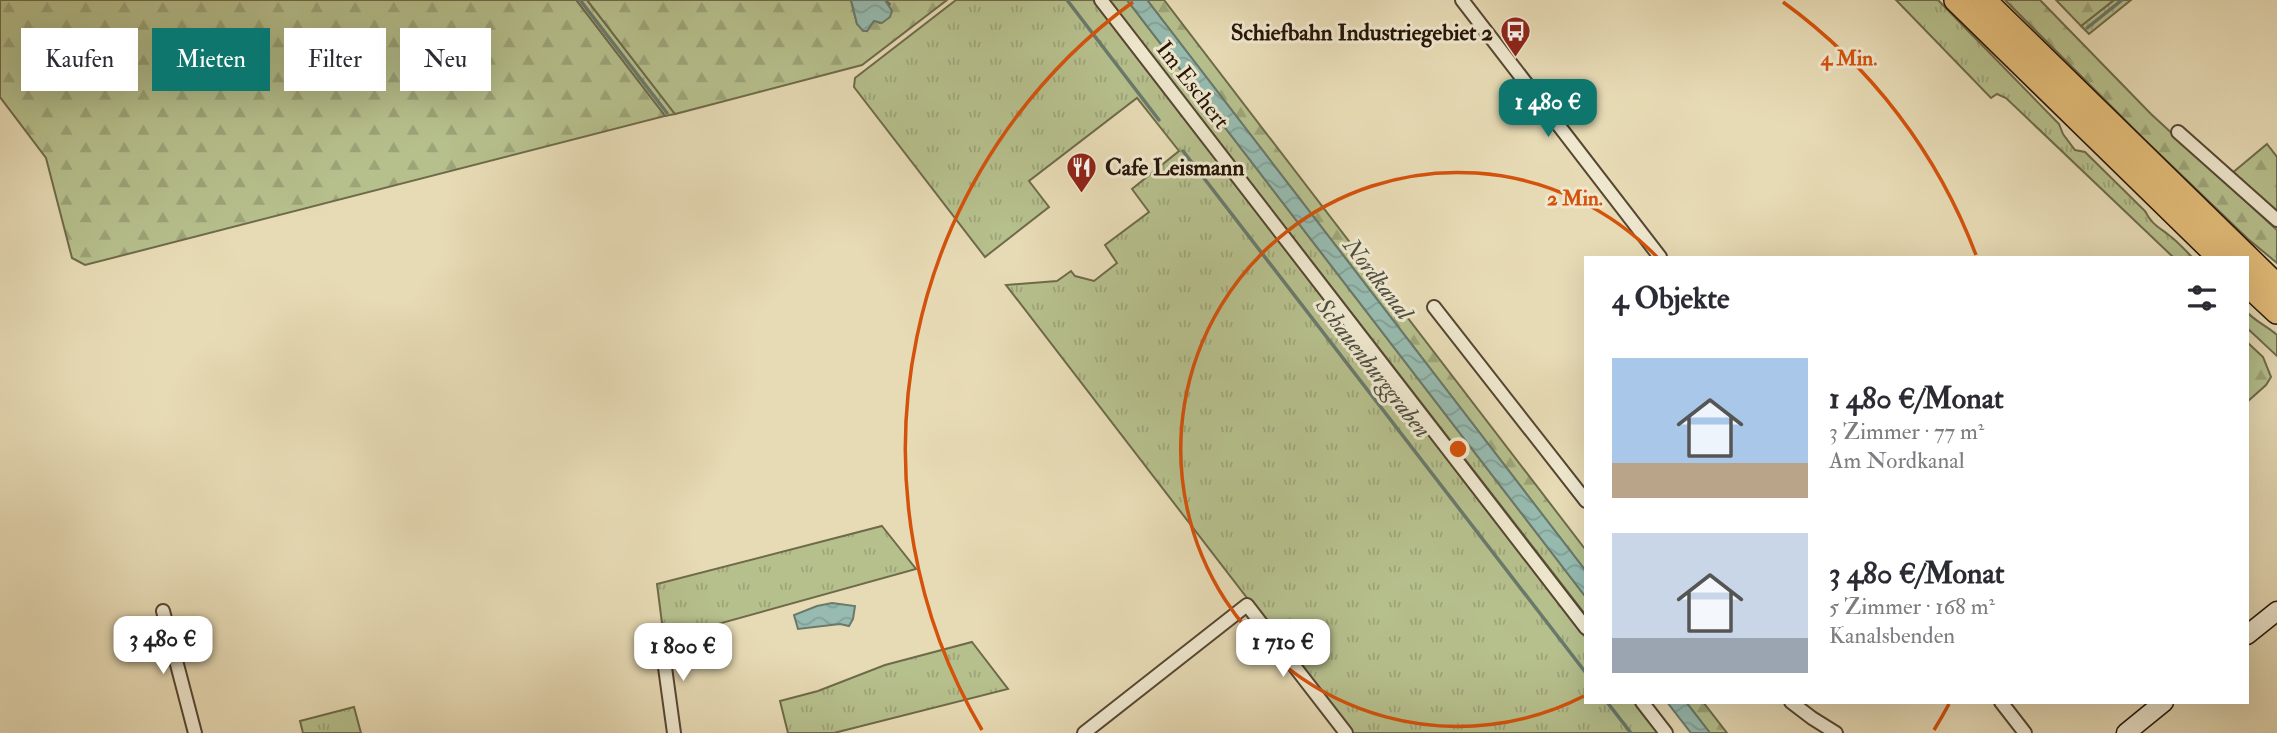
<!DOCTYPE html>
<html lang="de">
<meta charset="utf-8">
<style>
:root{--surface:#fff;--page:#f7f7f7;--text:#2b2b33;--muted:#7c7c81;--accent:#0f766e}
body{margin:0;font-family:"IM FELL Double Pica",serif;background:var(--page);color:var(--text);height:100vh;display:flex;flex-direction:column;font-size:26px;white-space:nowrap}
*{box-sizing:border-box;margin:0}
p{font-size:23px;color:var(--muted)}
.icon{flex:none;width:38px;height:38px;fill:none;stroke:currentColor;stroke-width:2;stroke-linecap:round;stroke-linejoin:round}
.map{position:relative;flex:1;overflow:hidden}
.sheet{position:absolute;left:1584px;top:256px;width:665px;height:448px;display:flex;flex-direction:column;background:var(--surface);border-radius:0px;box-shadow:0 7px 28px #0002}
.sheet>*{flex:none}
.banner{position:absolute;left:21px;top:28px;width:665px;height:63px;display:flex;gap:14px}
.price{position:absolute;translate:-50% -60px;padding:0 16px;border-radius:14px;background:#fff;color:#222;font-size:23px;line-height:46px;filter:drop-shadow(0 2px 4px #0008)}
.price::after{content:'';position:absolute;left:50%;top:42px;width:21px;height:16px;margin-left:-10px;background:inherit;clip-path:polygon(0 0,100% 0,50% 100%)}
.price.selected{background:var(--accent);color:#fff}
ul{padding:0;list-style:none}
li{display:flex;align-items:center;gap:21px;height:175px;padding:0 28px}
li span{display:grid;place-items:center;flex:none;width:196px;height:140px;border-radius:0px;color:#555}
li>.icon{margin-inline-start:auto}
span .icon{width:84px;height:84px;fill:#fffc;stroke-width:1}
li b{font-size:30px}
h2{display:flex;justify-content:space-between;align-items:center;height:84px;padding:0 28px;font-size:30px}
.pill{padding:0 24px;border-radius:0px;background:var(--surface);box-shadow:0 7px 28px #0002;font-size:24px;line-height:63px}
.pill.selected{background:var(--accent);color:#fff}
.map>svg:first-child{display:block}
.grass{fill:url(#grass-tufts);stroke:#6e6a4a;stroke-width:2}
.forest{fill:url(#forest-firs);stroke:#6e6a4a;stroke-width:2}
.water{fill:url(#water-waves);stroke:#6a796c;stroke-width:2}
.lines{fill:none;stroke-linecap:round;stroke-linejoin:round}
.stream{stroke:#6a796c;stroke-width:3.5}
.street-casing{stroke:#564632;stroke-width:16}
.secondary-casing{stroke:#261507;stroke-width:21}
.highway-casing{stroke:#261507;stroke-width:26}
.street{stroke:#efe8cf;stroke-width:12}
.secondary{stroke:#efe8cf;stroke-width:18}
.highway{stroke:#e4be7a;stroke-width:23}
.ring{fill:none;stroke:#d5520c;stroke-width:3.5}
.labels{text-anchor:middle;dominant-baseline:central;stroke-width:6;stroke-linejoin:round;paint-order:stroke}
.poi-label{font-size:23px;font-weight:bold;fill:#261507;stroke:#efe8cf;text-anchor:end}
.street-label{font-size:23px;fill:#261507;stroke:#efe8cf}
.water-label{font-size:24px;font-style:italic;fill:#4e4f42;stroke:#efe8cf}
.centre{fill:#d5520c;stroke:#efe8cf;stroke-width:3.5}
.ring-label{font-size:21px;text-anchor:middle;font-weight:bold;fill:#d5520c;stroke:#efe8cf;stroke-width:6;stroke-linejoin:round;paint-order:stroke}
</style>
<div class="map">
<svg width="2277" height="733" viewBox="0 0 2277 733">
<defs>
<pattern id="grass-tufts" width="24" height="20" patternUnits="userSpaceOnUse" patternTransform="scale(1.75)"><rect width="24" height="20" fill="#b6c08d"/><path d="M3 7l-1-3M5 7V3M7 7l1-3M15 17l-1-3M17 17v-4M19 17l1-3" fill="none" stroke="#9ca478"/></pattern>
<pattern id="forest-firs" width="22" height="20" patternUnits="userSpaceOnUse" patternTransform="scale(1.75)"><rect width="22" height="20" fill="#b6c08d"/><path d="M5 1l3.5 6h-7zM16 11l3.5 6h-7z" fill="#9ca478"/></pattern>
<pattern id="water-waves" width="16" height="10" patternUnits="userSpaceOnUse" patternTransform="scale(1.75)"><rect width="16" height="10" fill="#97bbb0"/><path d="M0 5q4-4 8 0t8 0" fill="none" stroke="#82a096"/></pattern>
</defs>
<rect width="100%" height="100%" fill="#e7dbb5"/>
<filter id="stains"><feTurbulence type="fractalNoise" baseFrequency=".00286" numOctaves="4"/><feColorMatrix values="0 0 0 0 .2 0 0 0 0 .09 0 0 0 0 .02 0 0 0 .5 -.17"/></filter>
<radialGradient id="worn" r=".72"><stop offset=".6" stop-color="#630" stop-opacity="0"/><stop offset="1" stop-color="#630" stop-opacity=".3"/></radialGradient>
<g class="grass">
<polygon points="576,0 587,0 675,114 665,116"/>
<polygon points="956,0 1093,0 1585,637 1586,702 1635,702 1659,733 1351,733 1006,285 1057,281 1071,271 1075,276 1094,281 1117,263 1105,245 1149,212 1132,189 1179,151 1137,98 1029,181 1049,207 985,257 854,87 855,78"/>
<polygon points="1109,0 1127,0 1585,596 1585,614"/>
<path d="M1896 0H1938L2059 124 2063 134 2075 150 2085 152 2145 211C2152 225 2159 227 2170 236 2178 242 2185 250 2192 257H2173L2006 98 1997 94 1991 98Z"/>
<polygon points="2114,0 2131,0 2089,34 2081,26"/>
<path d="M2247 312C2256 322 2267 326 2277 335V356L2247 328Z"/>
<polygon points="882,526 916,569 664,639 657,584"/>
<polygon points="972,642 1008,689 834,733 788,733 780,701 818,691 885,665"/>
<polygon points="354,707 361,733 303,733 300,721"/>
</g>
<g class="forest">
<polygon points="0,0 576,0 665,116 85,265 72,258 46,158 0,97"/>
<polygon points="587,0 851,0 857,24 867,31 874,20 880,23 890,4 885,0 947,0 862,65 675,114"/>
<polygon points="1147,0 1164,0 1585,549 1585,570"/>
<polygon points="2005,0 2040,0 2151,114 2277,230 2277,263 2248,239 2145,140"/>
<polygon points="2056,0 2114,0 2081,26"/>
<polygon points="2267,144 2277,157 2277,216 2231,174"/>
<polygon points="2247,342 2263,357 2271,377 2266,385 2247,402"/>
<polygon points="1686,702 1703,702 1727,733 1710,733"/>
</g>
<g class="water">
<polygon points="851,0 885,0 892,11 890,17 882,23 874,21 867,31 863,31 857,24"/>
<polygon points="1127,0 1147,0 1585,570 1585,596"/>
<polygon points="832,603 855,606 853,619 849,626 840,624 798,629 794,615 817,606"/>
<polygon points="1667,702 1686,702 1710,733 1691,733"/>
</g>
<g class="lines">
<g class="stream">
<polyline points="580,0 667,113"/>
<polyline points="1067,0 1159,120"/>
<polyline points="2087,28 2122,0"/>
<polyline points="1183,151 1586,673"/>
<polyline points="1607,702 1631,733"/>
</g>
<defs>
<g id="street">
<polyline points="1101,0 1586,628"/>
<polyline points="1462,0 1660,257"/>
<polyline points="2178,132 2277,220"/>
<polyline points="1434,307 1586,501"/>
<polyline points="163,611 195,733"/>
<polyline points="661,638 674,733"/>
<polyline points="1642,702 1666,733"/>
<polyline points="1791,702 1812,718 1836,733"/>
<polyline points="2001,702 2025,733"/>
<polyline points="1084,733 1247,605 1346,733"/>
</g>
<g id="secondary">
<polyline points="2247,635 2277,611"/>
<polyline points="2126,733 2164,702"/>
</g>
<g id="highway">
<polyline points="1956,0 2219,257"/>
<polyline points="1984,0 2277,286"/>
<polyline points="2247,284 2277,312"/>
</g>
</defs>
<use href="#street" class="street-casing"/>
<use href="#secondary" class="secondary-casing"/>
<use href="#highway" class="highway-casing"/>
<use href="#street" class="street"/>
<use href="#secondary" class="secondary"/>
<use href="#highway" class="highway"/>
</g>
<g class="ring">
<path d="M1584 696A277 277 0 1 1 1657 257"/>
<path d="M1949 704A553 553 0 0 1 1934 730M982 730A553 553 0 0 1 1133 2M1783 2A553 553 0 0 1 1976 255"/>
</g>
<defs>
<symbol id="bus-pin" viewBox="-11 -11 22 30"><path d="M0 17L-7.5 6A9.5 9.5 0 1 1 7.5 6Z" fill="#8f2418" stroke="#efe8cf"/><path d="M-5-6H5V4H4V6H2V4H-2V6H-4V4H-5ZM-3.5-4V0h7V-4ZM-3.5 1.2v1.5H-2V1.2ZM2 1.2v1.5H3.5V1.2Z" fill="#fff"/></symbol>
<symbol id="restaurant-pin" viewBox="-11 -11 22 30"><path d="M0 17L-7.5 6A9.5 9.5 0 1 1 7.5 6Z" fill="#8f2418" stroke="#efe8cf"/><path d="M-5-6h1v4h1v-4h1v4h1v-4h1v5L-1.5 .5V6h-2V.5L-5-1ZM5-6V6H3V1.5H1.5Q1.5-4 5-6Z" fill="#fff"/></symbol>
</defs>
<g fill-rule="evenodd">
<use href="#bus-pin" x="1498" y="14" width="35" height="47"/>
<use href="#restaurant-pin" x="1064" y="150" width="35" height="47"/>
</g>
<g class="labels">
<g class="poi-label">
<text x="1493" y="32">Schiefbahn Industriegebiet 2</text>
<text x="1105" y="167" text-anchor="start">Cafe Leismann</text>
</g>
<g class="street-label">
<text transform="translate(1193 85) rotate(52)">Im Eschert</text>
</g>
<g class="water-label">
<text transform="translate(1378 279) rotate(52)">Nordkanal</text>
<text transform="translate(1373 368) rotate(52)">Schauenburggraben</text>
</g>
</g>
<circle cx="1458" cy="449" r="10" class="centre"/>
<g class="ring-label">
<text x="1849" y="65">4 Min.</text>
<text x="1575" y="205">2 Min.</text>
</g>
<rect width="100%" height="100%" filter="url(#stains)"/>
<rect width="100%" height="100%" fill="url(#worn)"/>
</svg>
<b class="price selected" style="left:1548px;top:139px">1 480 €</b>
<b class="price" style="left:163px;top:676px">3 480 €</b>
<b class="price" style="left:1283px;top:679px">1 710 €</b>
<b class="price" style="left:683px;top:683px">1 800 €</b>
<div class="banner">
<a class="pill">Kaufen</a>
<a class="pill selected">Mieten</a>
<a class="pill">Filter</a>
<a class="pill">Neu</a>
</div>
<section class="sheet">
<h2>4 Objekte<svg class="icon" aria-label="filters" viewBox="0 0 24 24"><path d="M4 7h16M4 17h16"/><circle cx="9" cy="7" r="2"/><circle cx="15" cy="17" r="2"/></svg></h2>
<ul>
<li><span style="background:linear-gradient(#a9c7e8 75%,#b9a48a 0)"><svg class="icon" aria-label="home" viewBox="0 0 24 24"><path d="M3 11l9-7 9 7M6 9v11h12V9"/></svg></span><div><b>1 480 €/Monat</b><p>3 Zimmer · 77 m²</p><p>Am Nordkanal</p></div></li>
<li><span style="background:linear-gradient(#c9d6e8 75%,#9aa5b1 0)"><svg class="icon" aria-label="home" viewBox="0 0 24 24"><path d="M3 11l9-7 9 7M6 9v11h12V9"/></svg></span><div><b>3 480 €/Monat</b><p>5 Zimmer · 168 m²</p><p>Kanalsbenden</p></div></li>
</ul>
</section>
</div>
